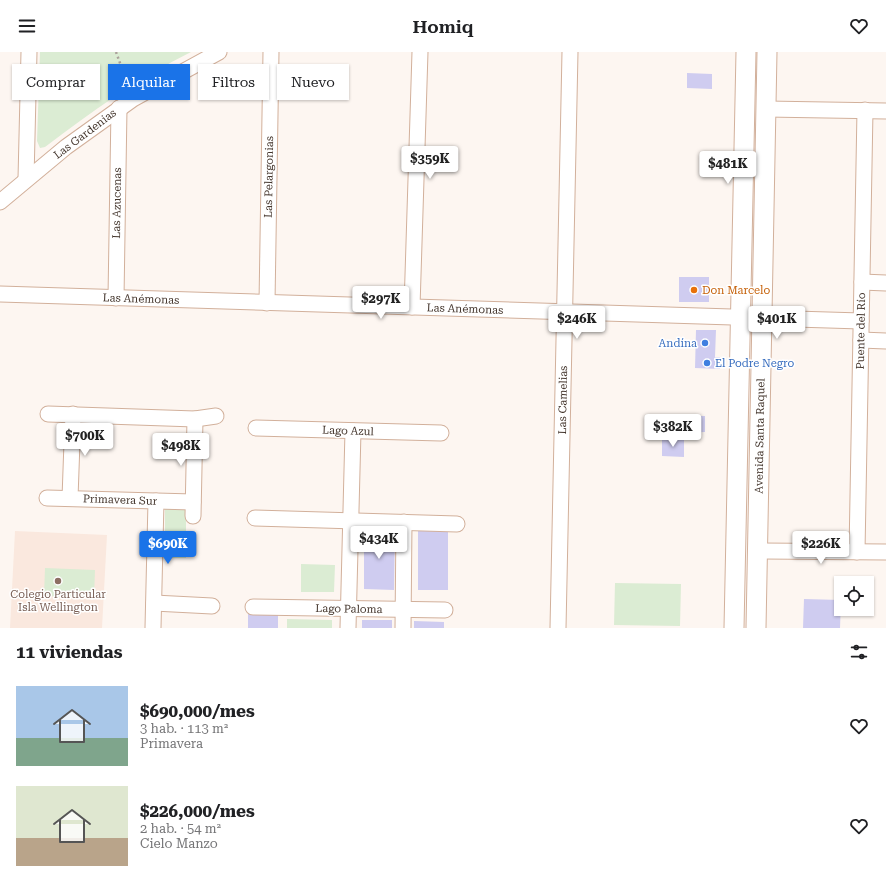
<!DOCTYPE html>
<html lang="es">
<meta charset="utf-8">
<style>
:root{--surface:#fff;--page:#f6f6f6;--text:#202124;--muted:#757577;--accent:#1a73e8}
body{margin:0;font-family:"Roboto Serif",serif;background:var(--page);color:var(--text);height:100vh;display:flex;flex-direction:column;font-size:15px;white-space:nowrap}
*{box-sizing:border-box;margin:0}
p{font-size:13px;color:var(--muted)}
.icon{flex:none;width:22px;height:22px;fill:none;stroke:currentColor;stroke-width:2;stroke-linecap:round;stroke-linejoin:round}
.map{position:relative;height:576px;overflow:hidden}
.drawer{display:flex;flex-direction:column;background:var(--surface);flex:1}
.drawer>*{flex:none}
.top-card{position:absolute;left:12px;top:12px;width:400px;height:36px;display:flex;gap:8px}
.tools{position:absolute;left:834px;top:524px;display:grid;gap:8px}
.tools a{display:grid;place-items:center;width:40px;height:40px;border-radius:0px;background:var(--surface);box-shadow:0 1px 3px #0004;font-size:20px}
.price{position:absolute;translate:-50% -34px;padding:0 9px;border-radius:4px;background:#fff;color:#222;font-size:13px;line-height:26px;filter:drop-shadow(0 1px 2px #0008)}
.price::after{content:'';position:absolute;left:50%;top:24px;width:12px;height:9px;margin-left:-6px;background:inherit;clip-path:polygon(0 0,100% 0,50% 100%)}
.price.current{background:var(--accent);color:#fff}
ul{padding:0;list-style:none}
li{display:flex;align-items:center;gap:12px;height:100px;padding:0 16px}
li span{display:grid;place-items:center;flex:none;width:112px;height:80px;border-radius:0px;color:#555}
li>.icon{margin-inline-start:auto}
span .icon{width:48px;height:48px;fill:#fffc;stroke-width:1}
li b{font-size:17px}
h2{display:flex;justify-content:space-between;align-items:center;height:48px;padding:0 16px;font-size:17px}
.chip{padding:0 14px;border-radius:0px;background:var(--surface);box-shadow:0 1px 3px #0004;font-size:14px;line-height:36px}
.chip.current{background:var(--accent);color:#fff}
header{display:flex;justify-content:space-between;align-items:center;height:52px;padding:0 16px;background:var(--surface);font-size:18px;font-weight:600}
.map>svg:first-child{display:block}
.built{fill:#fae8de}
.green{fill:#dbecd3}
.building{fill:#cfccf0}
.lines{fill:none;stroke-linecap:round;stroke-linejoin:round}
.minor-casing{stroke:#d2b09b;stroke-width:17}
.major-casing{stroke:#d2b09b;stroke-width:21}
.path{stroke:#aaa09a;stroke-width:2.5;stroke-dasharray:2 3;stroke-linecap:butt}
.minor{stroke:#fff;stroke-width:15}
.major{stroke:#fff;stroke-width:19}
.food-dot{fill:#e8710a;stroke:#fff;stroke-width:1.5}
.shop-dot{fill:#3f7fe0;stroke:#fff;stroke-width:1.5}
.education-dot{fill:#8d6e63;stroke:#fff;stroke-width:1.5}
.labels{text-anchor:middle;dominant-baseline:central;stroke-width:3;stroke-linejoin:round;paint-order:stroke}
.street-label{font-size:11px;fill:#43352c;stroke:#fff}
.food-label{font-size:11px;fill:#c56008;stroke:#fff;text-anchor:start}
.shop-label{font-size:11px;fill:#366cbe;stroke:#fff;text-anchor:end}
.education-label{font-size:11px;fill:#785e54;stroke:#fff}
</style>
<header><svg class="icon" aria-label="menu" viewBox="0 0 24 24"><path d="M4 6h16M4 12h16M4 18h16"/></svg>Homiq<svg class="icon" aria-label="heart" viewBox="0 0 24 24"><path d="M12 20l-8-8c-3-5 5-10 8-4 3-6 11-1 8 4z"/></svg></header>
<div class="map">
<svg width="886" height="576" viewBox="0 0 886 576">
<rect width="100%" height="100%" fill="#fdf6f1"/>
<polygon class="built" points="15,479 107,483 102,576 10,576"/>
<g class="green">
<path d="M40 0H191C139 26 92 59 45 95L40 96 37 89Z"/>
<rect x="165" y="453" width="21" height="53"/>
<polygon points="301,512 335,513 334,540 301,540"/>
<polygon points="45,516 95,518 94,546 44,544"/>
<polygon points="615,531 681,532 680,574 614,573"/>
<polygon points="287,567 332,568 332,576 287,576"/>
</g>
<g class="building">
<polygon points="687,21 712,22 712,37 687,36"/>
<rect x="679" y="225" width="30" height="25"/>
<polygon points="696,278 716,278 715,305 720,305 720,317 695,316"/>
<polygon points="683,364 705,364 705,380 683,381"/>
<polygon points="662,388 684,388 684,405 662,404"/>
<polygon points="364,478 395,479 394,538 364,537"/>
<rect x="418" y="479" width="30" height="59"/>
<polygon points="804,547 841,548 840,576 803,576"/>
<rect x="248" y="562" width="30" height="14"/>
<rect x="362" y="568" width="30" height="8"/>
<polygon points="414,569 444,570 444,576 414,576"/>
</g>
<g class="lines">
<defs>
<g id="minor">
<polyline points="766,57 886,59"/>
<polyline points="26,127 29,0"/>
<polyline points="0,150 66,95 133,47 219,0"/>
<polyline points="862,230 886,231"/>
<polyline points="0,242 861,269"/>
<polyline points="116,246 119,56"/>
<polyline points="267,251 271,0"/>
<polyline points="412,255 420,0"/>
<polyline points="861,288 886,289"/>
<polyline points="48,362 195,367 216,364"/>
<polyline points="256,376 441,381"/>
<polyline points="47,446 193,450"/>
<polyline points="70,446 73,362"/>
<polyline points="193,464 195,367"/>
<polyline points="255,466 457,472"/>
<polyline points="757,499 886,500"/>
<polyline points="857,500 865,58"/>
<polyline points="154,551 212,554"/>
<polyline points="253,555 445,558"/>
<polyline points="153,576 156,449"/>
<polyline points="348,576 353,379"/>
<polyline points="403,576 404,470"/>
<polyline points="558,576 570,0"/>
</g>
<g id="major">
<polyline points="734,576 746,0"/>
<polyline points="756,576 767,0"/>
</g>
</defs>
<use href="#minor" class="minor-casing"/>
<use href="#major" class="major-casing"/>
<polyline class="path" points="116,0 128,33"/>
<use href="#minor" class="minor"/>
<use href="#major" class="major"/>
</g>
<circle class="food-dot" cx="694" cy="238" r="4"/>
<g class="shop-dot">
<circle cx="705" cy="291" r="4"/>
<circle cx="707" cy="311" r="4"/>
</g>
<circle class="education-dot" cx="58" cy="529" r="4"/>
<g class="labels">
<g class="street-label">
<text transform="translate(85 82) rotate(-37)">Las Gardenias</text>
<text transform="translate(269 125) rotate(-89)">Las Pelargonias</text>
<text transform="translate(117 151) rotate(-89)">Las Azucenas</text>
<text transform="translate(141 247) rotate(2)">Las Anémonas</text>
<text transform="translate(465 257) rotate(2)">Las Anémonas</text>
<text transform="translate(861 279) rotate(-89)">Puente del Río</text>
<text transform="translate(563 348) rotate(-89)">Las Camelias</text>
<text transform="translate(348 379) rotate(2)">Lago Azul</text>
<text transform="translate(760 384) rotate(-89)">Avenida Santa Raquel</text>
<text transform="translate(120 448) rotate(2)">Primavera Sur</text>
<text transform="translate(349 557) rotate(1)">Lago Paloma</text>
</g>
<g class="food-label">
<text x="702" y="238">Don Marcelo</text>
</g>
<g class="shop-label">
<text x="697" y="291">Andína</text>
<text x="715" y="311" text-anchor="start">El Podre Negro</text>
</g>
<g class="education-label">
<text x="58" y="542">Colegio Particular<tspan x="58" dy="13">Isla Wellington</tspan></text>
</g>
</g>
</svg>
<div class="tools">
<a><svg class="icon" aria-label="locate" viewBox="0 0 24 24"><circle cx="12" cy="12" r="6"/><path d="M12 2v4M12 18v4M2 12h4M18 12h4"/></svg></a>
</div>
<b class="price" style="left:430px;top:128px">$359K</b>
<b class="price" style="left:728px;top:133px">$481K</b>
<b class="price" style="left:381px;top:268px">$297K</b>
<b class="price" style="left:577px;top:288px">$246K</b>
<b class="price" style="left:777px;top:288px">$401K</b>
<b class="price" style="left:673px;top:396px">$382K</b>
<b class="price" style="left:85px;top:405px">$700K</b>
<b class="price" style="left:181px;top:415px">$498K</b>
<b class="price" style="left:379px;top:508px">$434K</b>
<b class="price current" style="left:168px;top:513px">$690K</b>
<b class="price" style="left:821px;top:513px">$226K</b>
<div class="top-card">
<a class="chip">Comprar</a>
<a class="chip current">Alquilar</a>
<a class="chip">Filtros</a>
<a class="chip">Nuevo</a>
</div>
</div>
<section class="drawer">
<h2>11 viviendas<svg class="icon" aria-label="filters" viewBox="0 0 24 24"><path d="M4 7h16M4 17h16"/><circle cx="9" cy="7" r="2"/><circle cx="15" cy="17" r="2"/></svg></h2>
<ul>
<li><span style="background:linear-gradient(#a9c7e8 65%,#7fa58c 0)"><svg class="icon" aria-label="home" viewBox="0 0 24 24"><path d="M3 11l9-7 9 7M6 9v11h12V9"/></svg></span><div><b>$690,000/mes</b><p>3 hab. · 113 m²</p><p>Primavera</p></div><svg class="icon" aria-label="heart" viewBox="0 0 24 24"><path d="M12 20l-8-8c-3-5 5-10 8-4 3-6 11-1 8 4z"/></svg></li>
<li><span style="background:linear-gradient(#dfe7d0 65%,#b9a48a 0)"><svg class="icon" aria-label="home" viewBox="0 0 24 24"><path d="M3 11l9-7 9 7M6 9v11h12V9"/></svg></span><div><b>$226,000/mes</b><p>2 hab. · 54 m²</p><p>Cielo Manzo</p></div><svg class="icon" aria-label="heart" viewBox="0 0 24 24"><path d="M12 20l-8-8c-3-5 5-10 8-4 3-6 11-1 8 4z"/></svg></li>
</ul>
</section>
